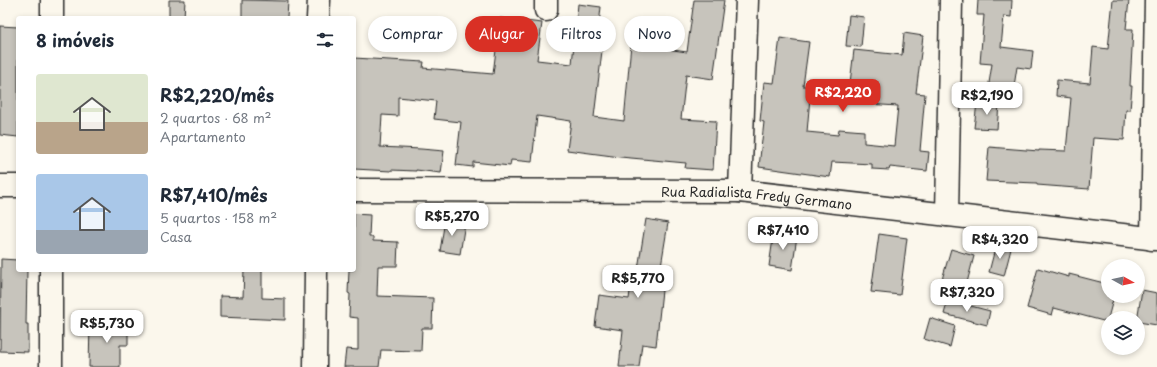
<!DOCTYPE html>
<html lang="pt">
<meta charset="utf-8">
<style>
:root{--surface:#fff;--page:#f2f2f3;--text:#1f2937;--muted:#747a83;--accent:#d93025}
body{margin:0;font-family:"Playpen Sans",sans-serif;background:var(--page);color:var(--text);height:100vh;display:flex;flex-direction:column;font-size:15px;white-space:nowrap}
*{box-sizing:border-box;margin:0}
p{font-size:13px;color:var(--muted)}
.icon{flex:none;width:22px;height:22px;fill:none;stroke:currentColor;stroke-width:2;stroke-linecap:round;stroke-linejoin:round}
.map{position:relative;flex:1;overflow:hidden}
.details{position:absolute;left:16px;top:16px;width:340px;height:256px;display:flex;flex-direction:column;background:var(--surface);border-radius:4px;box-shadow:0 2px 6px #0003}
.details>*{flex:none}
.top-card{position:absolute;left:368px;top:16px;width:380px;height:36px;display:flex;gap:8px}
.needle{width:26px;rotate:98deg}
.controls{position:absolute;left:1101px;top:259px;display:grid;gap:8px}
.controls a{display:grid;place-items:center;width:44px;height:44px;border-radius:50%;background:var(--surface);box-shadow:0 2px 6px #0003;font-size:20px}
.price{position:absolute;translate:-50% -34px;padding:0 9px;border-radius:8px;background:#fff;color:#222;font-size:13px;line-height:26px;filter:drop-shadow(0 1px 2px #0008)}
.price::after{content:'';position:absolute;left:50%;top:24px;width:12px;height:9px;margin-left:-6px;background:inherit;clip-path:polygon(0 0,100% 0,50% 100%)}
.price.on{background:var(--accent);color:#fff}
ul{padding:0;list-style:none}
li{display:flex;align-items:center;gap:12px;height:100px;padding:0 20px}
li span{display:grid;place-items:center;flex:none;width:112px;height:80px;border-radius:4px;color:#555}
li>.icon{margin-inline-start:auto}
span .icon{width:48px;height:48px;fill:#fffc;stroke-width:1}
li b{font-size:17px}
h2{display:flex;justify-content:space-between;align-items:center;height:48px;padding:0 20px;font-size:17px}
.chip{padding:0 14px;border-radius:18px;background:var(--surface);box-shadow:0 2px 6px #0003;font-size:14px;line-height:36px}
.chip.on{background:var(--accent);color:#fff}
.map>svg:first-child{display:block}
.building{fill:#c7c4bc;stroke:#2b2b2b}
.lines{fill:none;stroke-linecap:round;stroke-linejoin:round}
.minor-casing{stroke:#2b2b2b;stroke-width:25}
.minor{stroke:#fbf7ec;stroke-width:22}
.labels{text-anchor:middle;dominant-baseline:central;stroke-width:3;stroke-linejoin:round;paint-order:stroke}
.street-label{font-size:13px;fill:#2b2b2b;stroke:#fbf7ec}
</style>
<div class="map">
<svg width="1157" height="367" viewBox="0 0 1157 367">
<rect width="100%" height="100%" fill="#fbf7ec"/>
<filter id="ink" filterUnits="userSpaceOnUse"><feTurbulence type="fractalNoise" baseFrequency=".025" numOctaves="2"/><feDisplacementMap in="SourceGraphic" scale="8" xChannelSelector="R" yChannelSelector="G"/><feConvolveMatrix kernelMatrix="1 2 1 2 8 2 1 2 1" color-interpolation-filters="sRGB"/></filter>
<g filter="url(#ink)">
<g class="building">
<polygon points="169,0 185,0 184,18 169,18"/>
<polygon points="242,0 288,1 287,18 242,18"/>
<polygon points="694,0 724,0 713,79 686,75 681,119 716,121 713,170 685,168 686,163 620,157 567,150 571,121 537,116 532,162 511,160 510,166 473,162 473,167 456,165 461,122 434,119 436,101 398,97 398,116 382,115 380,147 421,149 444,151 441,173 416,170 416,171 391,170 391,171 354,169 354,58 424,62 423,68 493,74 500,18 542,23 537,60 572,64 578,4 601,7 599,25 605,26 594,117 624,121 631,44 687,52"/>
<polygon points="978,0 1012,0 1011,17 1004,16 1001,47 1033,51 1031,69 1017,67 1012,99 987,96 992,64 980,63 984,15 977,15"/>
<polygon points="1113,0 1129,0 1126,29 1133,29 1130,86 1132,86 1130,110 1126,110 1124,140 1093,138 1089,189 1037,185 1037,183 986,181 989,147 1039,151 1039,150 1066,151 1071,98 1056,96 1057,80 1090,83 1093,47 1108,49"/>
<polygon points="849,15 864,17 861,47 846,46"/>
<polygon points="0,26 18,27 18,137 0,135"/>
<polygon points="904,33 923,36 916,93 925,94 920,151 929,152 927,171 890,167 889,170 872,169 872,164 832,162 830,177 759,167 764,122 760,121 764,82 774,83 780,38 809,42 803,86 811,86 807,132 838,135 839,129 864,131 864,143 894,146 898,106 867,104 869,86 850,83 854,50 902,55"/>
<polygon points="977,103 999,104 997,129 974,128"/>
<polygon points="354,214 370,215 369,237 373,237 373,241 398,242 397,266 378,266 377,296 433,298 432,328 422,328 421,351 381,350 379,367 344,367 346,349 358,350 358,318 349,317 350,294 348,293 349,270 354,270"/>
<polygon points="646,219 668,223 660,272 664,272 656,346 642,344 639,367 619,367 623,330 595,326 599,295 629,299 633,269 638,269"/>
<polygon points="445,220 465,223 460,254 440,251"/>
<polygon points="774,232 797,236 792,270 769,266"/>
<polygon points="879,234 907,238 900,295 871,292"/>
<polygon points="996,245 1011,249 1004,276 989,272"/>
<polygon points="951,249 974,256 964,294 940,286"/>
<polygon points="1,259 18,260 18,270 27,270 26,324 28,324 28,352 0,351"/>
<polygon points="1038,268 1069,277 1069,274 1108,284 1108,296 1114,296 1107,322 1054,308 1052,315 1027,308"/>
<polygon points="244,270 262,270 262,298 285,299 285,320 220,317 220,296 243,297"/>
<polygon points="1142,290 1157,293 1157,325 1138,322 1138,314"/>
<polygon points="948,300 990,311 987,325 944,314"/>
<polygon points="930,318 955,326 950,347 924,339"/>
<polygon points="90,323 128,323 128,345 120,345 120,367 89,367"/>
</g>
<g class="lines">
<defs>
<g id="minor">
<polyline points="546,10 546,0"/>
<polyline points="52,18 52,0"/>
<polyline points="318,18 319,0"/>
<polyline points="0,186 18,186"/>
<path id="s1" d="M354 190 740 191 1157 239"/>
<polyline points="740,191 747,0"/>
<polyline points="947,215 951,0"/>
<polyline points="1152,239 1156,0"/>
<polyline points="51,367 51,270"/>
<polyline points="315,367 316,270"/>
</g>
</defs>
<use href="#minor" class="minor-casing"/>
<use href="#minor" class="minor"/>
</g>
</g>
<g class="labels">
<g class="street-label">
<text stroke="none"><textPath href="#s1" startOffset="403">Rua Radialista Fredy Germano</textPath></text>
</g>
</g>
</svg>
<div class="controls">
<a><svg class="needle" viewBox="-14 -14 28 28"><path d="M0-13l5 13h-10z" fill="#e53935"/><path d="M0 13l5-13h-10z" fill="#747a83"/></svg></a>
<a><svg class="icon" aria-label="layers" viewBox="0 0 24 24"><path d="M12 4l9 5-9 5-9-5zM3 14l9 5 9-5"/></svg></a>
</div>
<b class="price on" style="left:843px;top:113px">R$2,220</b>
<b class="price" style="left:987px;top:116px">R$2,190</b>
<b class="price" style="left:452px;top:237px">R$5,270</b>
<b class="price" style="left:783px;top:251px">R$7,410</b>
<b class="price" style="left:1000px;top:260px">R$4,320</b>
<b class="price" style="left:638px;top:299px">R$5,770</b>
<b class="price" style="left:967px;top:313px">R$7,320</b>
<b class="price" style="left:107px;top:344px">R$5,730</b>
<div class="top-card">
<a class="chip">Comprar</a>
<a class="chip on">Alugar</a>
<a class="chip">Filtros</a>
<a class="chip">Novo</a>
</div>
<section class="details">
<h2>8 imóveis<svg class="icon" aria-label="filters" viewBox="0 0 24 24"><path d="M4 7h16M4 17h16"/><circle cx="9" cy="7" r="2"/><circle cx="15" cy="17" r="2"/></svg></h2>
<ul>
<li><span style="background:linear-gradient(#dfe7d0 60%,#b9a48a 0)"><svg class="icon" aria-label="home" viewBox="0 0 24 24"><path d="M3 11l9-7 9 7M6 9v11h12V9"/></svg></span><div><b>R$2,220/mês</b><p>2 quartos · 68 m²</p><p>Apartamento</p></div></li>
<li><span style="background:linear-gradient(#a9c7e8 70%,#9aa5b1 0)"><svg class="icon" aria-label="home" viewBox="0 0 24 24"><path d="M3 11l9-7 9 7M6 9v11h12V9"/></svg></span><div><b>R$7,410/mês</b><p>5 quartos · 158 m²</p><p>Casa</p></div></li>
</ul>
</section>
</div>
